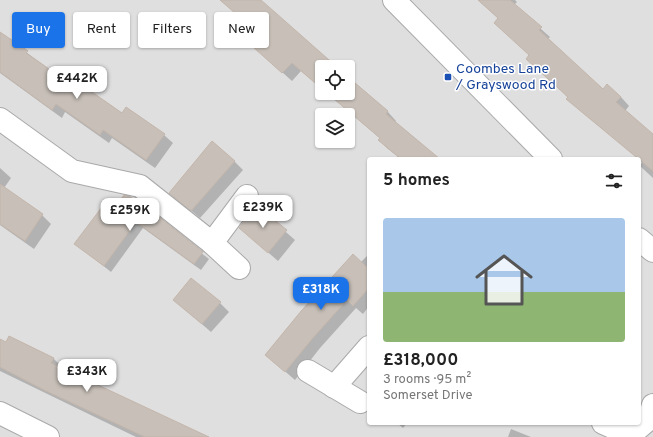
<!DOCTYPE html>
<meta charset="utf-8">
<style>
:root{--surface:#fff;--page:#f2f2f2;--text:#222;--muted:#767676;--accent:#1a73e8}
body{margin:0;font-family:Overpass,sans-serif;background:var(--page);color:var(--text);height:100vh;display:flex;flex-direction:column;font-size:15px;white-space:nowrap}
*{box-sizing:border-box;margin:0}
p{font-size:13px;color:var(--muted)}
.icon{flex:none;width:22px;height:22px;fill:none;stroke:currentColor;stroke-width:2;stroke-linecap:round;stroke-linejoin:round}
.map{position:relative;flex:1;overflow:hidden}
.details{position:absolute;left:367px;top:157px;width:274px;height:268px;display:flex;flex-direction:column;background:var(--surface);border-radius:4px;box-shadow:0 1px 3px #0004}
.details>*{flex:none}
.banner{position:absolute;left:12px;top:12px;width:295px;height:36px;display:flex;gap:8px}
.fabs{position:absolute;left:315px;top:60px;display:grid;gap:8px}
.fabs a{display:grid;place-items:center;width:40px;height:40px;border-radius:4px;background:var(--surface);box-shadow:0 1px 3px #0004;font-size:20px}
.price{position:absolute;translate:-50% -34px;padding:0 9px;border-radius:8px;background:#fff;color:#222;font-size:13px;line-height:26px;filter:drop-shadow(0 1px 2px #0008)}
.price::after{content:'';position:absolute;left:50%;top:24px;width:12px;height:9px;margin-left:-6px;background:inherit;clip-path:polygon(0 0,100% 0,50% 100%)}
.price.on{background:var(--accent);color:#fff}
ul{padding:0;list-style:none}
li{display:grid;align-content:center;gap:8px;height:212px;padding:0 16px}
li span{display:grid;place-items:center;height:124px;border-radius:4px;color:#555}
li>.icon{margin-inline-start:auto}
span .icon{width:72px;height:72px;fill:#fffc;stroke-width:1}
li b{font-size:17px}
h2{display:flex;justify-content:space-between;align-items:center;height:48px;padding:0 16px;font-size:17px}
.pill{padding:0 14px;border-radius:4px;background:var(--surface);box-shadow:0 1px 3px #0004;font-size:14px;line-height:36px}
.pill.on{background:var(--accent);color:#fff}
.map>svg:first-child{display:block}
.residential{fill:#e0dfdf;fill-rule:evenodd}
.shadow{fill:#0003}
.building{fill:#c7bfb8;stroke:#c4b6ab}
.lines{fill:none;stroke-linecap:round;stroke-linejoin:round}
.minor-casing{stroke:#a9a9a9;stroke-width:24}
.minor{stroke:#fff;stroke-width:22}
.transit-dot{fill:#1a4fb4;stroke:#fff;stroke-width:1.5}
.labels{text-anchor:middle;dominant-baseline:central;stroke-width:3;stroke-linejoin:round;paint-order:stroke}
.transit-label{font-size:14px;fill:#164399;stroke:#fff;text-anchor:start}
</style>
<div class="map">
<svg width="653" height="437" viewBox="0 0 653 437">
<rect width="100%" height="100%" fill="#f2efe9"/>
<path class="residential" d="M0 0H653V437H0ZM322 67H348V93H322ZM322 115H348V141H322ZM369 159H639V423H369Z"/>
<g class="shadow">
<polygon points="220,0 260,0 336,67 322,67 322,88 301,71 292,81 254,47 255,46 252,27"/>
<polygon points="478,0 515,0 517,2 514,5 550,37 548,39 603,91 621,97 629,106 625,111 653,135 653,178 640,166 642,162 639,159 576,107 530,55 495,23 499,19"/>
<polygon points="0,33 79,91 164,135 173,143 155,168 112,138 109,143 65,112 62,118 0,73"/>
<polygon points="348,77 388,112 396,121 395,122 439,159 401,159 388,149 379,140 381,139 327,93 348,93"/>
<polygon points="234,161 243,170 200,218 170,193"/>
<polygon points="0,168 11,178 4,188 42,215 51,224 34,249 0,225"/>
<polygon points="129,197 209,259 201,270 143,228 111,272 76,244 111,215"/>
<polygon points="256,206 295,240 278,261 240,228"/>
<polygon points="367,256 369,258 369,306 363,314 356,308 320,348 295,380 266,355"/>
<polygon points="174,300 220,303 229,312 211,332"/>
<polygon points="0,340 53,358 62,367 61,369 203,437 136,437 0,371"/>
<polygon points="397,423 407,423 403,428"/>
<polygon points="511,429 531,437 508,437"/>
</g>
<g class="building">
<polygon points="220,0 261,0 277,14 337,67 322,67 322,89 292,63 282,73 253,47 254,45 243,35 251,27"/>
<polygon points="478,0 510,0 542,27 539,30 603,89 607,84 621,97 616,102 653,134 653,171 566,99 568,97 526,59 529,55 494,23 498,18"/>
<polygon points="0,32 28,51 26,53 78,89 82,85 122,113 126,107 165,134 146,160 103,130 100,135 56,104 52,110 0,72"/>
<polygon points="348,77 388,111 386,114 440,159 401,159 378,140 380,138 327,93 348,93"/>
<polygon points="212,141 235,161 191,211 169,193"/>
<polygon points="0,184 43,214 25,241 0,224"/>
<polygon points="124,195 129,196 152,213 153,212 203,252 194,264 136,222 104,266 74,244 102,207 110,214"/>
<polygon points="256,205 287,230 268,253 239,228"/>
<polygon points="353,254 369,269 369,288 353,306 347,300 312,339 285,372 265,355 302,310"/>
<polygon points="191,278 221,302 202,324 173,300"/>
<polygon points="9,336 54,358 51,363 209,437 145,437 44,390 0,367 0,339 6,342"/>
</g>
<g class="lines">
<defs>
<g id="minor">
<polyline points="394,0 551,159"/>
<polyline points="0,119 72,171 140,186 212,243 239,268"/>
<polyline points="639,239 653,251"/>
<polyline points="212,243 247,196"/>
<polyline points="308,371 360,402"/>
<polyline points="334,387 369,347"/>
<polyline points="0,413 48,437"/>
<polyline points="603,423 612,427 635,431 649,419 653,405"/>
</g>
</defs>
<use href="#minor" class="minor-casing"/>
<use href="#minor" class="minor"/>
</g>
<rect class="transit-dot" x="444" y="73" width="8" height="8" rx="2"/>
<g class="labels">
<g class="transit-label">
<text x="456" y="69">Coombes Lane<tspan x="456" dy="16">/ Grayswood Rd</tspan></text>
</g>
</g>
</svg>
<div class="fabs">
<a><svg class="icon" aria-label="locate" viewBox="0 0 24 24"><circle cx="12" cy="12" r="6"/><path d="M12 2v4M12 18v4M2 12h4M18 12h4"/></svg></a>
<a><svg class="icon" aria-label="layers" viewBox="0 0 24 24"><path d="M12 4l9 5-9 5-9-5zM3 14l9 5 9-5"/></svg></a>
</div>
<b class="price" style="left:77px;top:100px">£442K</b>
<b class="price" style="left:263px;top:229px">£239K</b>
<b class="price" style="left:130px;top:232px">£259K</b>
<b class="price on" style="left:321px;top:311px">£318K</b>
<b class="price" style="left:87px;top:393px">£343K</b>
<div class="banner">
<a class="pill on">Buy</a>
<a class="pill">Rent</a>
<a class="pill">Filters</a>
<a class="pill">New</a>
</div>
<section class="details">
<h2>5 homes<svg class="icon" aria-label="filters" viewBox="0 0 24 24"><path d="M4 7h16M4 17h16"/><circle cx="9" cy="7" r="2"/><circle cx="15" cy="17" r="2"/></svg></h2>
<ul>
<li><span style="background:linear-gradient(#a9c7e8 60%,#8fb573 0)"><svg class="icon" aria-label="home" viewBox="0 0 24 24"><path d="M3 11l9-7 9 7M6 9v11h12V9"/></svg></span><div><b>£318,000</b><p>3 rooms · 95 m²</p><p>Somerset Drive</p></div></li>
</ul>
</section>
</div>
